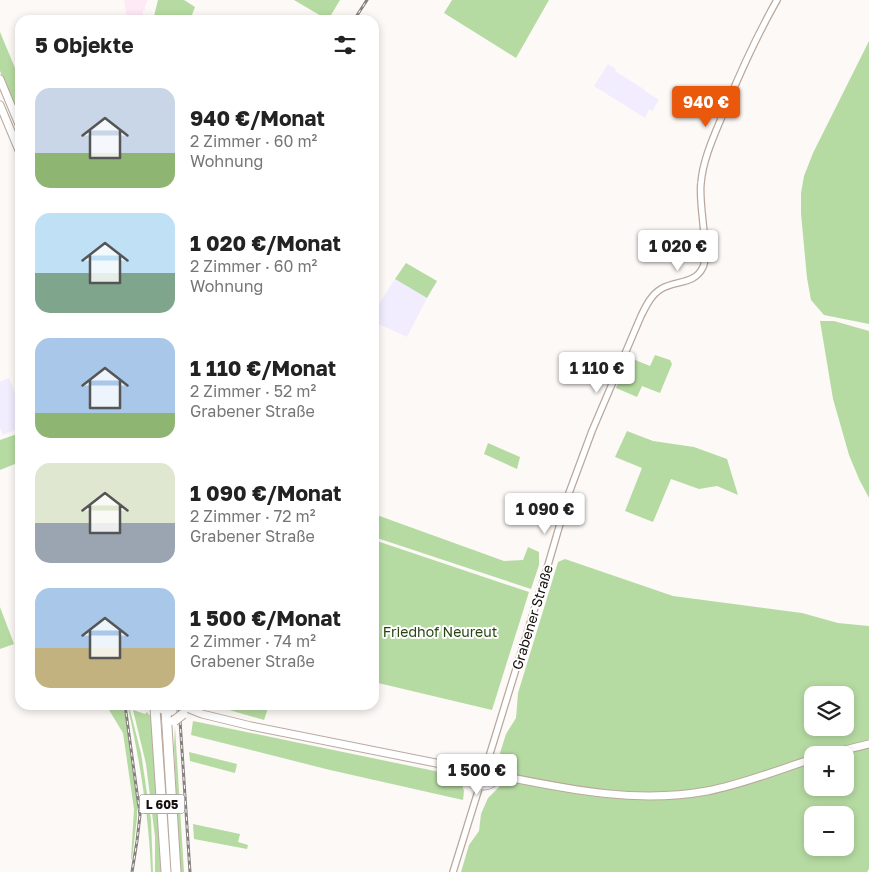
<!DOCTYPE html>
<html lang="de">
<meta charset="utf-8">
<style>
:root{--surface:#fff;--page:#f6f6f6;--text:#222;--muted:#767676;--accent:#ea580c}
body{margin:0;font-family:"Golos Text",sans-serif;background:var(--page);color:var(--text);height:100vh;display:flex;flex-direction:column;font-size:19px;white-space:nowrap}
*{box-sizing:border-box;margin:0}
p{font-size:16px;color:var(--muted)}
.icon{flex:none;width:28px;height:28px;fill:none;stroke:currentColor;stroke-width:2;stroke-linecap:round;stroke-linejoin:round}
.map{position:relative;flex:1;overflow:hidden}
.drawer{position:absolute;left:15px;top:15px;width:364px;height:695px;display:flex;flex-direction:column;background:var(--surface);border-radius:15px;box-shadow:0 2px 8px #0003}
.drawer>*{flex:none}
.fabs{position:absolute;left:804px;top:686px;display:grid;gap:10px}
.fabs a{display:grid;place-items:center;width:50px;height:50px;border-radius:10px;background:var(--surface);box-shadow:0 2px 8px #0003;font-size:25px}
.price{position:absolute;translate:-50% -42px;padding:0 11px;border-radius:5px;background:#fff;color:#222;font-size:16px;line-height:32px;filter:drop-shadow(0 1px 2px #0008)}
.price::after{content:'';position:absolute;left:50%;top:30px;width:15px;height:11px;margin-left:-8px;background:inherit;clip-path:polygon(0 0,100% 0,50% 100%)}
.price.active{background:var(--accent);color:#fff}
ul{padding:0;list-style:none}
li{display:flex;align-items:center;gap:15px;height:125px;padding:0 20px}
li span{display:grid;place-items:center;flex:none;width:140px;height:100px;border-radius:15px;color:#555}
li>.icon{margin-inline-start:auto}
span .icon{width:60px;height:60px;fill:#fffc;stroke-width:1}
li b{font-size:21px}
h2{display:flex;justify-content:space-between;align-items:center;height:60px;padding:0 20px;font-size:21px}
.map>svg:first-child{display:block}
.industrial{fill:#fee9f7}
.education{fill:#f1edff}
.green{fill:#b6dba2;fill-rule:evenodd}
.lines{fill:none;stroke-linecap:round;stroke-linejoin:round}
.minor-casing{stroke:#baa89d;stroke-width:8}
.major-casing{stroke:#baa89d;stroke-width:9}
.highway-casing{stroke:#baa89d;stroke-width:11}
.minor{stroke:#fff;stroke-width:5.5}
.major{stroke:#fff;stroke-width:7}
.highway{stroke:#fff;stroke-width:9}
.rail-casing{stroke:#85807d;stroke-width:3}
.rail{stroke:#fff;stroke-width:1;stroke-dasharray:4;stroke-linecap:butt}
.major-bridge-casing{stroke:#baa89d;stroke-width:9;stroke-linecap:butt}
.highway-bridge-casing{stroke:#baa89d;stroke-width:11;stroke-linecap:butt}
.major-bridge{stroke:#fff;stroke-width:7}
.highway-bridge{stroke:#fff;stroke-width:9}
.labels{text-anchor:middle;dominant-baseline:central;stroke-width:4;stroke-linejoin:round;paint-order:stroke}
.shield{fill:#fff;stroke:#5c5855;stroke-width:1}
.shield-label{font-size:12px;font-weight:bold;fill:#16100c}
.street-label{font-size:14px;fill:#16100c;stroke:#fff}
.park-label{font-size:14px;fill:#264511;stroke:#fff}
</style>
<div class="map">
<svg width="869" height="872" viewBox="0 0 869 872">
<rect width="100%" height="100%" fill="#fdf9f7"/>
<polygon class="industrial" points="124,0 148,0 145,6 145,10 143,11 143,20 127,20"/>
<g class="education">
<polygon points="608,64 616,69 615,71 645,90 645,91 659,100 652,111 649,109 645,118 594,86"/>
<polygon points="395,279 427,298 407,337 374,322 374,312"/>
<polygon points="9,378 20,406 20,428 3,435 0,428 0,382"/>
</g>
<g class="green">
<polygon points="158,0 184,0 195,7 190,20 153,20"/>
<polygon points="294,0 340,0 328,20"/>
<polygon points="452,0 549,0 516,58 444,13"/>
<polygon points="0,32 20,80 20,119 0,71"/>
<polygon points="869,41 869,324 824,315 811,300 807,278 801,214 801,193 804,176 813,153"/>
<polygon points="406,263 437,281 427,298 395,279"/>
<polygon points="820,321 834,321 869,331 869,498 859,479 849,455 833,399"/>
<polygon points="655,355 670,360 672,364 660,393 642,386 637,397 616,388 628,357 650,366"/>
<polygon points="627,431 653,441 694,447 727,459 738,495 717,486 699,489 671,479 653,522 625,511 642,468 615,457"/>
<polygon points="20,433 20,462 0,470 0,440"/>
<polygon points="488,443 520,457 517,469 484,454"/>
<polygon points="374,514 504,561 523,560 528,547 539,552 539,565 531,589 374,537"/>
<polygon points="374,540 529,592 492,710 374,682"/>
<path d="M565 559 673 596 802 613 838 623 869 626V869L867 872H461L469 845 479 831 481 814 488 798 501 785 505 777 504 765 500 753 506 734 516 718 518 693 558 562ZM812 695H845V728H812ZM812 755H845V788H812ZM812 815H845V848H812Z"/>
<polygon points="0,607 14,644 0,649"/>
<polygon points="106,705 116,705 124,707 137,800 137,818 132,859 131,859 134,809 123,733"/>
<polygon points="212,705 269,705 264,720"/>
<path d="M128 708 130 710 141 753 151 820 153 872H151C149 817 140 762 128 708Z"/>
<polygon points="133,710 145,714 147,712 151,717 153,728 161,872 155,872 155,837 146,764"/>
<polygon points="193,721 459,776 464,791 463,800 330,770 191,735"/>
<polygon points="175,727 184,872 180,872 174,747"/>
<polygon points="189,752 237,764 235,773 190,761"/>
<polygon points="193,824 240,834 238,842 248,845 247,849 194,839"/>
</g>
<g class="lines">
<defs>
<g id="minor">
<path d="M488 760 548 565 569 493 592 431 641 316C646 306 651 295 661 289 675 280 695 285 703 267 710 253 698 203 701 183 703 159 714 136 723 114 739 75 756 37 777 0"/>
<polyline points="453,872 480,785"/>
</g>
<g id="major">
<polyline points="0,79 20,127"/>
<polyline points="0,105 20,153"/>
<polyline points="155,705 155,708 173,712"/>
<polyline points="182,706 202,714 251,726 471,770"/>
<polyline points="824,755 869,744"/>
<circle cx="484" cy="773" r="13"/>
<path d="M497 775C567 789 635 804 707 791 743 784 778 770 812 759"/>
</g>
<g id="highway">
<polyline points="155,708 166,872"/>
<polyline points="166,710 176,872"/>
</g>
</defs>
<use href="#minor" class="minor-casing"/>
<use href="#major" class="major-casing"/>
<use href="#highway" class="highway-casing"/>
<use href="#minor" class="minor"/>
<use href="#major" class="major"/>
<use href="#highway" class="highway"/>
<defs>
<g id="rail">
<polyline points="354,20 367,0"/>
<polyline points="125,705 140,815 137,841 132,872"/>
<polyline points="179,705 190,872"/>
</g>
</defs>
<use href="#rail" class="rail-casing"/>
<use href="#rail" class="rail"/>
<defs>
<polyline id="major-bridge" points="177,705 182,706"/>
<polyline id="highway-bridge" points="174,721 183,714"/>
</defs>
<use href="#major-bridge" class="major-bridge-casing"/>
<use href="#highway-bridge" class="highway-bridge-casing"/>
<use href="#major-bridge" class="major-bridge"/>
<use href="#highway-bridge" class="highway-bridge"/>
</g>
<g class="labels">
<rect class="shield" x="139.5" y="794.5" width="45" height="19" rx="4"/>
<g class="shield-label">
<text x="162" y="804">L 605</text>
</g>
<g class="street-label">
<text transform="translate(532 617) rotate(-73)">Grabener Straße</text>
</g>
<g class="park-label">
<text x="440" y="631">Friedhof Neureut</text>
</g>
</g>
</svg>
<div class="fabs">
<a><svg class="icon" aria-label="layers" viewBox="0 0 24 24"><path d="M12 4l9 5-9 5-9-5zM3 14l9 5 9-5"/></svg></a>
<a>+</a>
<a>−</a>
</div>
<b class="price active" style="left:706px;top:128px">940 €</b>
<b class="price" style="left:678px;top:272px">1 020 €</b>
<b class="price" style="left:597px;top:394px">1 110 €</b>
<b class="price" style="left:545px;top:535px">1 090 €</b>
<b class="price" style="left:477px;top:796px">1 500 €</b>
<section class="drawer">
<h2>5 Objekte<svg class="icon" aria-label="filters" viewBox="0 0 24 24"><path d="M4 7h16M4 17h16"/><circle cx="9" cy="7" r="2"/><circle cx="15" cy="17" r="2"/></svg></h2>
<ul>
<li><span style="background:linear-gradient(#c9d6e8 65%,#8fb573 0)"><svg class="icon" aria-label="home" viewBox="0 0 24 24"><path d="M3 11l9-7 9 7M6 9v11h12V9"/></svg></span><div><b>940 €/Monat</b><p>2 Zimmer · 60 m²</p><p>Wohnung</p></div></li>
<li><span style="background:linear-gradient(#bfe0f5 60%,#7fa58c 0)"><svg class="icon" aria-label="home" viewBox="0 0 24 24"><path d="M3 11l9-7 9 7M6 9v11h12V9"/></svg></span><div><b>1 020 €/Monat</b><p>2 Zimmer · 60 m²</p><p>Wohnung</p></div></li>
<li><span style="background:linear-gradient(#a9c7e8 75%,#8fb573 0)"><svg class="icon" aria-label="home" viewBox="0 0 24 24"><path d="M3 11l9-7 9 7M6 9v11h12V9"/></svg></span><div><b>1 110 €/Monat</b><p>2 Zimmer · 52 m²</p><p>Grabener Straße</p></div></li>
<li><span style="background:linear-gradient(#dfe7d0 60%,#9aa5b1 0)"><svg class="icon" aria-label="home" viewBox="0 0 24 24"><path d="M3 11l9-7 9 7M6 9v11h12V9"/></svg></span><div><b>1 090 €/Monat</b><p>2 Zimmer · 72 m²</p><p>Grabener Straße</p></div></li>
<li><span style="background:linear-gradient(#a9c7e8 60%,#c2b280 0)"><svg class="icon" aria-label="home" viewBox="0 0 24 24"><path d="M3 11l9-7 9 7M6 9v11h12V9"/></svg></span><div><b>1 500 €/Monat</b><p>2 Zimmer · 74 m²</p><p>Grabener Straße</p></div></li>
</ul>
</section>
</div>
